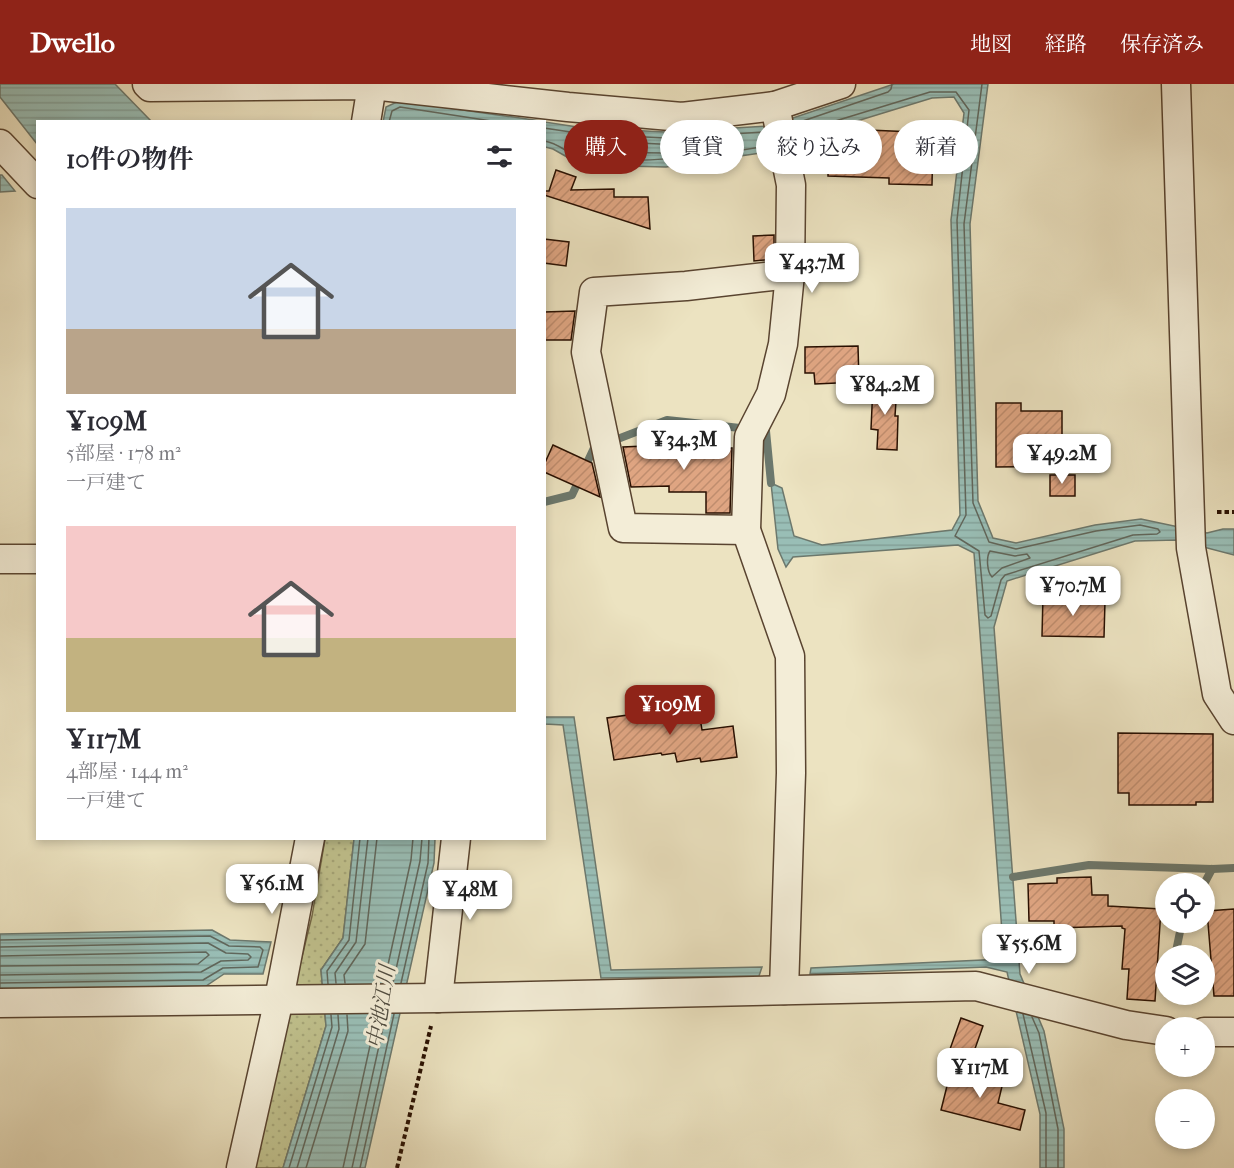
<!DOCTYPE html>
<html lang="ja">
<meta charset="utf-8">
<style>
:root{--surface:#fff;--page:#f7f7f7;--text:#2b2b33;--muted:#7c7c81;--accent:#8f2418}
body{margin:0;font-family:"IM FELL French Canon","Noto Serif JP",serif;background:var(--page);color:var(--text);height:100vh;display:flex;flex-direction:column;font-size:22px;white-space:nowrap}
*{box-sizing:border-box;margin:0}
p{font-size:20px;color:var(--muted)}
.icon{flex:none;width:33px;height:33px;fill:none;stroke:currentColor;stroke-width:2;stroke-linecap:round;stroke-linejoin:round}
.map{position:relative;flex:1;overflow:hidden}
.sheet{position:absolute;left:36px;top:36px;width:510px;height:720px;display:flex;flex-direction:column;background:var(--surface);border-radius:0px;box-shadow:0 3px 9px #0003}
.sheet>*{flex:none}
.top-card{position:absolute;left:564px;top:36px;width:570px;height:54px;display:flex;gap:12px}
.controls{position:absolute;left:1155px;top:789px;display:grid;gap:12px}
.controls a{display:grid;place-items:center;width:60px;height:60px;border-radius:50%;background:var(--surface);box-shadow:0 3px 9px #0003;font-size:30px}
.price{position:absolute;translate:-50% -51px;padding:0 14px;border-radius:12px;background:#fff;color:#222;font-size:20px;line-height:39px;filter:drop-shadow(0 2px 3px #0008)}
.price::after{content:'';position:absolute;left:50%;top:36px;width:18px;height:14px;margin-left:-9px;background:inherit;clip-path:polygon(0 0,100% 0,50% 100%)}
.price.on{background:var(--accent);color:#fff}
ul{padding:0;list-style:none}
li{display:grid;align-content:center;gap:12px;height:318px;padding:0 30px}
li span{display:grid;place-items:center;height:186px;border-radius:0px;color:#555}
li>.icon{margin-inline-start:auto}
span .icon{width:108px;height:108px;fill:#fffc;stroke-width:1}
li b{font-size:26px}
h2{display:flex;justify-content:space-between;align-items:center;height:72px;padding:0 30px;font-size:26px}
.tag{padding:0 21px;border-radius:27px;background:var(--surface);box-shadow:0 3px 9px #0003;font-size:21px;line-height:54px}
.tag.on{background:var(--accent);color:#fff}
header{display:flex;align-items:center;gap:36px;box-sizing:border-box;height:84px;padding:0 30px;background:var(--accent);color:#fff}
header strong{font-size:28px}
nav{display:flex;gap:33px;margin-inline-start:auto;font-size:21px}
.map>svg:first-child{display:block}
.grass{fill:url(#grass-dots);stroke:#746846;stroke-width:1.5}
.water{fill:url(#water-rules);stroke:#6c786d;stroke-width:1.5}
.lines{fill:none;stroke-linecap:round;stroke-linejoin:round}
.shore{stroke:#60665b;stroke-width:1.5}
.stream{stroke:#6c786d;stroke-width:8}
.building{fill:url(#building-hatch);stroke:#280f00;stroke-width:1.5}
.street-casing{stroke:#594430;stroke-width:31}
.path{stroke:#280f00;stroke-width:4;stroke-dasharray:4.5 3;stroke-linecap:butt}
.street{stroke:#f3edd7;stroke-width:28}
.labels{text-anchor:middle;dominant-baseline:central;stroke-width:6;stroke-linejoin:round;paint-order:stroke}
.water-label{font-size:21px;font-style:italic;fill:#504c40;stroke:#f3edd7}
</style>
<header>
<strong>Dwello</strong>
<nav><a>地図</a><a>経路</a><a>保存済み</a></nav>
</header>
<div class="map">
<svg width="1234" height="1084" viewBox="0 0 1234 1084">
<defs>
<pattern id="grass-dots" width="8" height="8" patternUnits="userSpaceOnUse" patternTransform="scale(1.5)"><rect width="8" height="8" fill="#c0c18d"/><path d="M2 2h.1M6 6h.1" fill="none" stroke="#a5a578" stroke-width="1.8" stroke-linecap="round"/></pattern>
<pattern id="water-rules" width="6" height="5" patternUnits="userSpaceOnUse" patternTransform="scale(1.5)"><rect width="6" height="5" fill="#99beb6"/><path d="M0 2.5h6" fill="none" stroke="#84a29b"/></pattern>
<pattern id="building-hatch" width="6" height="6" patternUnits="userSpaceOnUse" patternTransform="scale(1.5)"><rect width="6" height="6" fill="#dfa582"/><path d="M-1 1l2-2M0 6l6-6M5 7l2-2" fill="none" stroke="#bf8d6e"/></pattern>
</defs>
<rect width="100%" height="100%" fill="#ece3c1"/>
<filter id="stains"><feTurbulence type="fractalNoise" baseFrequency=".00333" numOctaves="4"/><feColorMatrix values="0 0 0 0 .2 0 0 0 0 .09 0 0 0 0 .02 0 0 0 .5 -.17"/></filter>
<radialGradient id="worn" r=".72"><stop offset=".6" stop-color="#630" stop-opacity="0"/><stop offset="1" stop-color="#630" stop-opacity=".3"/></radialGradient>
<polygon class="grass" points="325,755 354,755 343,854 321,886 326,942 283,1084 250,1084 312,832"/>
<g class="water">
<polygon points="0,0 115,0 151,37 38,38 37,60 0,13"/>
<polygon points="894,0 988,0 970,140 978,417 993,454 1016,459 1095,441 1141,435 1207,449 1223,445 1234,445 1234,471 1177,456 1135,457 1007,497 994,543 1020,890 1044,947 1064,1045 1064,1084 1040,1084 1040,1030 1007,888 986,883 810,890 811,884 1004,875 974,469 958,461 793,473 786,483 778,465 771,399 782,404 794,452 822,461 952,446 960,431 951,136 964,29 954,13 932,14 805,53 785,48 774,67 666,83 581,81 553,65 545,63 545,38 584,44 666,48 769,42"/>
<polygon points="399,17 541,37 383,38 386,23"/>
<polygon points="0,91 2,91 15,107 0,108"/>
<polygon points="545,633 574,633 611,886 762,883 759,892 601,894 563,641 545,640"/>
<polygon points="354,755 435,755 434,779 365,1084 283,1084 326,942 321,886 343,854"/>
<polygon points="212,846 230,856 271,858 263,890 224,890 206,902 0,905 0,850"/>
</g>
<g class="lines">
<g class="shore">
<polyline points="389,38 392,27 400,23 498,38"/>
<polyline points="795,42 797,39 888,8 891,5 892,0"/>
<polyline points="795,43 806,46 930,8 956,8 969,26 957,136 966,431 955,452 979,467 985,531 988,534 991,532 1001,496 1005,491 1133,451 1157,450 1160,448 1158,445 1140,441 1096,447 1016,465 989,458 973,419 964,140 982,0"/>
<polyline points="544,44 584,50 666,54 764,48"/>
<polygon points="577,56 680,61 683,64 681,67 664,69 586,68 574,61 574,58"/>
<path d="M544 57C561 59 571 74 587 75 647 80 707 72 767 62"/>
<path d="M990 467 1015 472 1027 470 1030 474 1002 484 992 493C987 488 986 473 990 467Z"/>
<polyline points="0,856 210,852 229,862 260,863 263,866 258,883 223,884 203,896 0,899"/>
<polyline points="0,863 208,859 226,869 248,870 251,873 248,876 221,877 201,888 0,891"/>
<polyline points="0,872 206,868 209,871 198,880 0,882"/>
<polyline points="336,899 335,889 356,858 368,754"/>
<polyline points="345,899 344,891 365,860 377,754"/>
<polyline points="384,899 411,776 413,754"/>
<polyline points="393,899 420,777 422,754"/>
<polyline points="401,899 428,779 429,754"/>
<polyline points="328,900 327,887 349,856 360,754"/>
<polyline points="1023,930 1046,1029 1046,1084"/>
<polyline points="1032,933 1039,949 1058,1045 1058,1084"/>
<polyline points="289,1084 332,943 331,931"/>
<polyline points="297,1084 339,945 338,931"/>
<polyline points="306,1084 348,947 347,931"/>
<polyline points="343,1084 377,930"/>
<polyline points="352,1084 386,930"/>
<polyline points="360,1084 394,930"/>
</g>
<g class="stream">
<polyline points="766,347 771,399"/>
<polyline points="615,356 667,336 740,344"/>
<polyline points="544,418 572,411 594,364"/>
<polyline points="1013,793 1089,781 1212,785 1234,784"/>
<polyline points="1204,800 1212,785"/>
<polyline points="1175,872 1182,838"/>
</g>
</g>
<g class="building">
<polygon points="845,45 914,48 914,55 933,56 932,101 889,100 889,94 828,92 828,83 804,83 802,61 829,62 830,56 844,57"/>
<polygon points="556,86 576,93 571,106 614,105 614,113 648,113 650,145 544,111 544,107 549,107"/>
<polygon points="774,151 774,175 754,177 753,152"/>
<polygon points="544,155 569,158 566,182 544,179"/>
<polygon points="575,227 571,256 544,256 544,228"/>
<polygon points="858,262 859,298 815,300 814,289 805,289 805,263"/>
<polygon points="873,301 897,302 895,332 898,332 897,366 877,365 878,346 871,345"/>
<polygon points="996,319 1021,319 1021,327 1062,327 1062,382 996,383"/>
<polygon points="689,360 689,363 732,364 730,429 706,429 706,408 669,408 669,402 631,403 623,363"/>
<polygon points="553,361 592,379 600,413 544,388 544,381"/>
<rect x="1050" y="391" width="25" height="21"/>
<polygon points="1043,511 1075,511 1075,516 1105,517 1104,553 1042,552"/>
<polygon points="698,621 702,646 733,642 737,673 701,678 700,674 677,678 675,669 662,671 661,669 614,676 607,634"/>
<polygon points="1118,649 1213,650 1213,718 1196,718 1196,721 1129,721 1129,709 1118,709"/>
<polygon points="1091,793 1092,811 1108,811 1108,822 1161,825 1155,917 1127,915 1129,885 1122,885 1125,845 1122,844 1122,842 1054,844 1054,837 1029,837 1028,800 1057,799 1057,794"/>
<polygon points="1234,825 1234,912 1214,912 1207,827"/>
<polygon points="961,934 983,942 971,976 949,968"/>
<polygon points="952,982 1004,994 998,1019 1025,1026 1020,1046 941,1026"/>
</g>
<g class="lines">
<defs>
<g id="street">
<polyline points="147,0 150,3 372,1 568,23 682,33 775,22 841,0"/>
<polyline points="1176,0 1191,464 1217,610 1234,636"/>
<polyline points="775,22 791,101 790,190 783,260 771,310 749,353 746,446 790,572 791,689 784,906"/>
<polyline points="366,38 372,1"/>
<polyline points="0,60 38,100"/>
<polyline points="746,446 623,444 586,268 594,208 686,202 790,190"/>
<polyline points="0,475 38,475"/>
<polyline points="438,914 456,754"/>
<polyline points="0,919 438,914 976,902 1126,941 1166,947"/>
<polyline points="1204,948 1234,948"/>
<polyline points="241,1084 279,915 310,754"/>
</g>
</defs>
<use href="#street" class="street-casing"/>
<g class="path">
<polyline points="1217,428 1234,428"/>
<polyline points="397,1084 431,942"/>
</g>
<use href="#street" class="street"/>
</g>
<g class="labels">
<g class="water-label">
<text transform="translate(381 923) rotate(-81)">中池江川</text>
</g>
</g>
<rect width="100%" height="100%" filter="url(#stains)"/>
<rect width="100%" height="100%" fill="url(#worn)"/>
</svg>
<div class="controls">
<a><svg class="icon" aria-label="locate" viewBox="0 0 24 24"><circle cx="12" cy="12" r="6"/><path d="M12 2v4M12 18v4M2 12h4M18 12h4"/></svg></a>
<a><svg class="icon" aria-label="layers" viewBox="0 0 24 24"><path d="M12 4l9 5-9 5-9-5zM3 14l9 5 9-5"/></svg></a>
<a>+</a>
<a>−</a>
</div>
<b class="price" style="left:812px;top:210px">¥43.7M</b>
<b class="price" style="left:885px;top:332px">¥84.2M</b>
<b class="price" style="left:684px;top:387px">¥34.3M</b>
<b class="price" style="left:1062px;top:401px">¥49.2M</b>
<b class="price" style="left:1073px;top:533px">¥70.7M</b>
<b class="price on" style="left:670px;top:652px">¥109M</b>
<b class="price" style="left:272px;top:831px">¥56.1M</b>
<b class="price" style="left:470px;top:837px">¥48M</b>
<b class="price" style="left:1029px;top:891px">¥55.6M</b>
<b class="price" style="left:980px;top:1015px">¥117M</b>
<div class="top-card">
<a class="tag on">購入</a>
<a class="tag">賃貸</a>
<a class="tag">絞り込み</a>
<a class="tag">新着</a>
</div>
<section class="sheet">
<h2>10件の物件<svg class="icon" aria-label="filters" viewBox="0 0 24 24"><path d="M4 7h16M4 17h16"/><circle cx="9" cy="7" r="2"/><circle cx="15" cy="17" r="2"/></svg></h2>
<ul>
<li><span style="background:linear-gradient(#c9d6e8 65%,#b9a48a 0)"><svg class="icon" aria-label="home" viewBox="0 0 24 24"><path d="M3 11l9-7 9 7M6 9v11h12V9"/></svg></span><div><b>¥109M</b><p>5部屋 · 178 m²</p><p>一戸建て</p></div></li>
<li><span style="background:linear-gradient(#f6c9c9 60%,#c2b280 0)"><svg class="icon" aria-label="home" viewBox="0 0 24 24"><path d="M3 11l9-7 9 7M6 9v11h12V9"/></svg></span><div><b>¥117M</b><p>4部屋 · 144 m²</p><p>一戸建て</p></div></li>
</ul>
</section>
</div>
